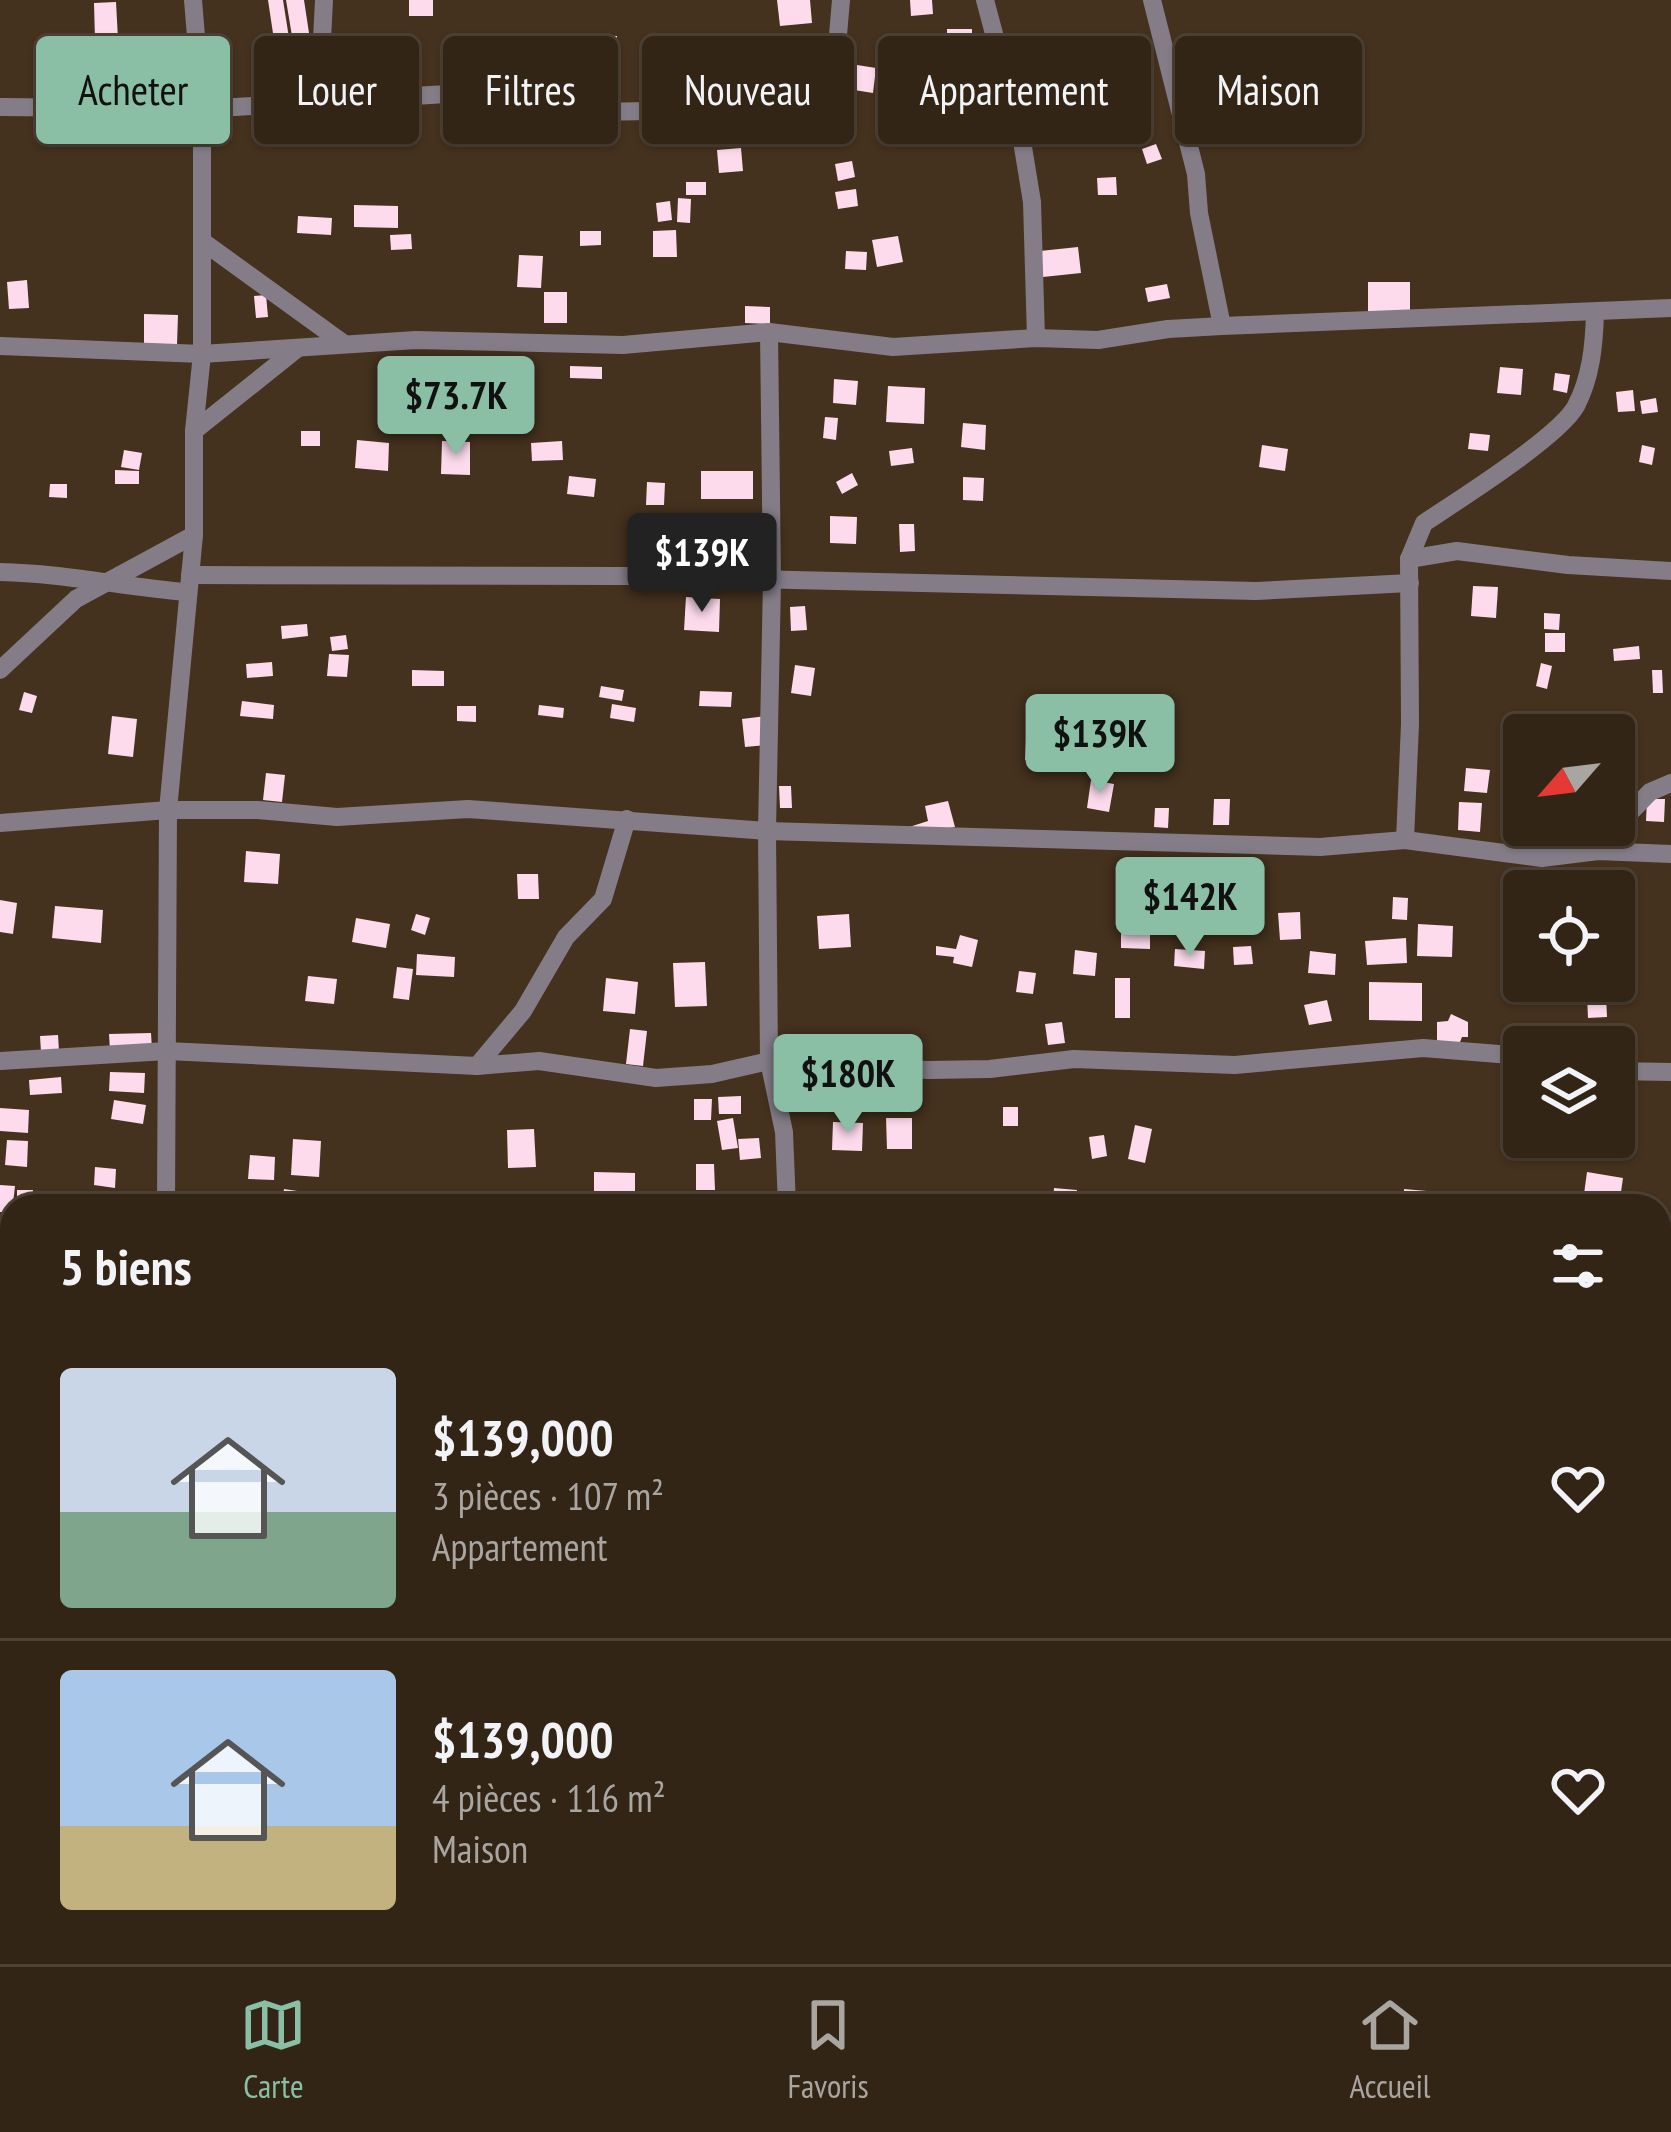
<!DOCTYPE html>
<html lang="fr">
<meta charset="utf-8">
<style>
:root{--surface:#332516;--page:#3b2d1f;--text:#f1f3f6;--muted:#a9a5a1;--line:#4e4235;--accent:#8abfa5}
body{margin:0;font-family:"PT Sans Narrow",sans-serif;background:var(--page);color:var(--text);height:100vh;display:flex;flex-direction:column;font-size:45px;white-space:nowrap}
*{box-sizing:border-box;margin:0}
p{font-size:39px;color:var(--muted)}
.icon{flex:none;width:66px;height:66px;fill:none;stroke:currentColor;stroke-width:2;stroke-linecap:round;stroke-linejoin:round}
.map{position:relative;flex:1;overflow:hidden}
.panel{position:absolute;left:0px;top:1194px;width:1671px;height:771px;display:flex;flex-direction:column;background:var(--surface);border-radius:36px 36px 0 0;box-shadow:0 3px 9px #0004,0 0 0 3px var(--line)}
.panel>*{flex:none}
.banner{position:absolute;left:36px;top:36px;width:1599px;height:108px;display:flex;gap:24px}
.needle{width:78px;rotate:242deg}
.tools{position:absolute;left:1503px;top:714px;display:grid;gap:24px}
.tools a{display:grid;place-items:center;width:132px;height:132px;border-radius:12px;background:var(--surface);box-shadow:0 3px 9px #0004,0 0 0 3px var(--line);font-size:60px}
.price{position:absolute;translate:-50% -102px;padding:0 27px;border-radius:12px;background:var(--accent);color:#111;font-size:39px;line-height:78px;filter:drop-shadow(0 3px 6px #0008)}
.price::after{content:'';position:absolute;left:50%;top:72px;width:36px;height:27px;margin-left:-18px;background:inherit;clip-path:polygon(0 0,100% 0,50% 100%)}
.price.on{background:#222;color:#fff}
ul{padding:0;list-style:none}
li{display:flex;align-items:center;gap:36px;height:300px;padding:0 60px}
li+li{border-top:3px solid var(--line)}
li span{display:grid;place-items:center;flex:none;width:336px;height:240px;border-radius:12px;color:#555}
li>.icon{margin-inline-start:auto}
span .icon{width:144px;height:144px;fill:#fffc;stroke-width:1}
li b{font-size:51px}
h2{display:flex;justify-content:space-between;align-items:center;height:144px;padding:0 60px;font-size:51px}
.chip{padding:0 42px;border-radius:12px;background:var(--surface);box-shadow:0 3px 9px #0004,0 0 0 3px var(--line);font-size:42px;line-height:108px}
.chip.on{background:var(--accent);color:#111}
.menu{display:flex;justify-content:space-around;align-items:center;height:168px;border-top:3px solid var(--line);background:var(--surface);font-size:33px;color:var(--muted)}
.menu a{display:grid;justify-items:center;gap:6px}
.menu .on{color:var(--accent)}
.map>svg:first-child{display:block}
.building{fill:#fddbec}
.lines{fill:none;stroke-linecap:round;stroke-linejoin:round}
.street{stroke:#847d88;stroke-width:18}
</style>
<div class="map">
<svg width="1671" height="1964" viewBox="0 0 1671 1964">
<rect width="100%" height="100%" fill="#44311e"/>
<g class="building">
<polygon points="268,0 283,0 289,38 274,40"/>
<polygon points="286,0 304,0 309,33 292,36"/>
<rect x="409" y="0" width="24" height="16"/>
<polygon points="777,0 810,0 812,23 780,26"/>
<polygon points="910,0 932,0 933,14 911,16"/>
<polygon points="116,2 118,39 95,40 94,3"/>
<polygon points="947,29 972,29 972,57 947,58"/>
<polygon points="589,35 617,36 616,62 588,61"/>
<polygon points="678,36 710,39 709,57 676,54"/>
<polygon points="475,39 508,45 504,67 471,62"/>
<polygon points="391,43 392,63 366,64 365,44"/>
<polygon points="900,50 903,67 882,70 880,53"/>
<polygon points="725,54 727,84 716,85 713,55"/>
<polygon points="804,60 805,80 781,82 780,62"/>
<polygon points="857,65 876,68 873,93 854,90"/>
<polygon points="1131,65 1135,79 1116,83 1112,70"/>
<polygon points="1156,144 1162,159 1147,164 1142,149"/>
<polygon points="741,148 743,171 719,173 717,150"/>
<polygon points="852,161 855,177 838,181 835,164"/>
<polygon points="1116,177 1117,195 1098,195 1097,178"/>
<rect x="686" y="182" width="20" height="13"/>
<polygon points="856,189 858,206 838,209 835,192"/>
<polygon points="678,198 691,199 690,223 677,222"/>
<polygon points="670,201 672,220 658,222 656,203"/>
<polygon points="354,205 398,206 398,228 354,227"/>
<polygon points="298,216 332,218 331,235 297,233"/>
<polygon points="676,230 677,257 653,257 653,231"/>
<polygon points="580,231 601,231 601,245 580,246"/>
<polygon points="411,234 412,249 391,250 390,235"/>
<polygon points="898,236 903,262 877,267 872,240"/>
<polygon points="1078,247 1081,273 1043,277 1040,251"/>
<polygon points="846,251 867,252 866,270 845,269"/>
<polygon points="519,255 543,256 541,288 517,287"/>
<polygon points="27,280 29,308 9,309 7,282"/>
<rect x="1368" y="282" width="42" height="35"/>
<polygon points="1167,284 1170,298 1148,302 1145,288"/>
<rect x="544" y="292" width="23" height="31"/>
<polygon points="266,295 268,317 256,318 254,296"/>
<polygon points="745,306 770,307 770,324 745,323"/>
<polygon points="144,314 178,315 177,345 144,344"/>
<polygon points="570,366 602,367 602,379 570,378"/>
<polygon points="1500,367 1523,369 1521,395 1497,393"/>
<polygon points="488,369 490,388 478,389 476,371"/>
<polygon points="1555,373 1570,375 1567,393 1553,390"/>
<polygon points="834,379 858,381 856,405 833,403"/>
<polygon points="888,386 925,388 924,424 886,422"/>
<polygon points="1633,390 1635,411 1618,412 1616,392"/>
<polygon points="1656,398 1658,412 1642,414 1640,401"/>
<polygon points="825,417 838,418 836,440 823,438"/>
<polygon points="963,423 986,425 985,450 961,447"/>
<rect x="301" y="431" width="19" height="15"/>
<polygon points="1470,433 1490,435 1488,451 1468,449"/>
<polygon points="357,440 389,443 388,471 355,468"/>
<polygon points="442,441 470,442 470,475 441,474"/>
<polygon points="562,441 563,460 532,461 531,443"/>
<polygon points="1262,445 1288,449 1285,471 1259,467"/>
<polygon points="1642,445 1655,448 1652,465 1639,462"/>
<polygon points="912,448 914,463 891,466 889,451"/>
<polygon points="124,450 142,453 139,470 121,467"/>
<polygon points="115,470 139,471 139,484 115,484"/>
<rect x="701" y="471" width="52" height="28"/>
<polygon points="852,473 858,485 842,494 836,482"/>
<polygon points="569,476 596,479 594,497 567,494"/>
<polygon points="963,477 984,478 983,501 963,500"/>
<polygon points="647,482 665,483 664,505 646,505"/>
<polygon points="50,484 67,484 67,498 49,497"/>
<polygon points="830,516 857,517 856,544 830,543"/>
<polygon points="759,522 761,542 740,543 739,523"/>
<polygon points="899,524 914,524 915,551 900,552"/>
<polygon points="1473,586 1498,587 1496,618 1471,616"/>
<polygon points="686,597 720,599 719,632 684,630"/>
<polygon points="805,606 807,630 791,631 790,607"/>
<polygon points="1544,613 1560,614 1559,630 1544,629"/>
<polygon points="307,624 308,636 282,639 281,626"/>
<rect x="1545" y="633" width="20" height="19"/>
<polygon points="346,635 348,649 332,651 330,637"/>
<polygon points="1639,646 1640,659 1614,661 1613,649"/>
<polygon points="329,654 349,655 347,677 327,676"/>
<polygon points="272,662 273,676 247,678 246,664"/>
<polygon points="1541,663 1552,666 1547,689 1536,686"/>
<polygon points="795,665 815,668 811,696 791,693"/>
<polygon points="412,670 444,671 444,686 412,686"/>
<polygon points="1652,670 1662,670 1663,693 1653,693"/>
<polygon points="601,686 624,690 622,701 599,697"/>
<polygon points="700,691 732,692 731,707 699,706"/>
<polygon points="24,692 37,696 32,713 19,710"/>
<polygon points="242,701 274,705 273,719 240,716"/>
<polygon points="612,704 636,708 634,722 610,718"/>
<polygon points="1119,704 1135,704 1135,726 1119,725"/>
<polygon points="539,705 564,708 563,718 538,715"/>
<polygon points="457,706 476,706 476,722 457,721"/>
<polygon points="112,716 137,719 133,757 108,754"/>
<polygon points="765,716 768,745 745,747 742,719"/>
<polygon points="1026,740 1038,741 1037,761 1025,760"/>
<polygon points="1466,768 1490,770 1487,793 1464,791"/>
<polygon points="266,773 285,775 282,802 263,800"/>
<polygon points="1091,780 1114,784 1109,812 1087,808"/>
<polygon points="779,786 791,786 792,808 780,808"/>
<polygon points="1214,799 1230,799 1229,825 1213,825"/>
<polygon points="1647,799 1665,799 1664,822 1646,821"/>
<polygon points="948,801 955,827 933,831 903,829 928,821 925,806"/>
<polygon points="1459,802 1482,803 1480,832 1458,830"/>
<polygon points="1155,808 1169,808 1168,828 1154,827"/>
<polygon points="246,851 280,854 278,884 244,882"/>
<polygon points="517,874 538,874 539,899 518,899"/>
<polygon points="1393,897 1408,898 1407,920 1392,919"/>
<polygon points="0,900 17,903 13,934 0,932"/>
<polygon points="55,906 103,910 101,943 52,938"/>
<polygon points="1300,912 1301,939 1280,940 1278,913"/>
<polygon points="416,914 430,918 425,935 411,930"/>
<polygon points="849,914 851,947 819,949 817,916"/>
<polygon points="356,918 390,924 386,948 352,942"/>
<polygon points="1418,924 1453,926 1452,957 1417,956"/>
<polygon points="1121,931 1150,932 1150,949 1121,948"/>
<polygon points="960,935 978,940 972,967 953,963 954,957 936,955 936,946 956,949"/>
<polygon points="1406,938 1407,963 1367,965 1365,941"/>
<polygon points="1251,946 1253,964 1234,965 1233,947"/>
<polygon points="1175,949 1205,951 1204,969 1174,966"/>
<polygon points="1075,950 1097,953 1095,976 1073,974"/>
<polygon points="1310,951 1336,954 1335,975 1308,973"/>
<polygon points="417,954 455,957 454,977 416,975"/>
<polygon points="705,962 707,1006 675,1007 673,963"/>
<polygon points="397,967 413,969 409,1000 393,998"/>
<polygon points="1019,971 1036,973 1033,994 1016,992"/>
<polygon points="308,976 337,979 334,1004 305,1001"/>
<polygon points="606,978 638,982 635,1014 603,1011"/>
<rect x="1115" y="978" width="15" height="40"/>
<polygon points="1369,982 1422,983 1422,1021 1369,1020"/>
<polygon points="1606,995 1607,1017 1588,1018 1587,996"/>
<polygon points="1327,1000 1332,1021 1309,1025 1304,1005"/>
<polygon points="1451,1014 1468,1022 1468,1037 1462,1037 1460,1042 1437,1043 1437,1022 1448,1021"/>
<polygon points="1062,1022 1065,1043 1048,1045 1045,1024"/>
<polygon points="630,1029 647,1031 643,1066 626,1064"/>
<polygon points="151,1033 152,1050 110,1051 109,1034"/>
<polygon points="58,1035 59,1051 41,1052 40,1036"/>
<polygon points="110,1072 145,1073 144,1093 109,1091"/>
<polygon points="61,1077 62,1093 30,1095 29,1080"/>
<polygon points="849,1081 867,1081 867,1097 850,1097"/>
<polygon points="741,1096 741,1114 719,1114 718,1097"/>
<polygon points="1509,1098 1524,1098 1524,1121 1508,1120"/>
<polygon points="694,1099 712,1099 711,1120 694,1120"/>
<polygon points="114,1100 146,1105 143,1124 111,1119"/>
<rect x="1003" y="1107" width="15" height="19"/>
<polygon points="0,1108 29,1110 28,1133 0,1131"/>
<polygon points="733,1118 738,1148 722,1150 717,1121"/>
<polygon points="886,1118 912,1118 912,1149 887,1149"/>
<polygon points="833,1122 863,1123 862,1151 832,1150"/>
<polygon points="1135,1125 1152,1129 1145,1163 1128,1159"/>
<polygon points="534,1129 536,1167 508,1168 507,1130"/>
<polygon points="1104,1135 1107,1156 1092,1159 1089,1137"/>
<polygon points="759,1138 761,1158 740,1160 738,1139"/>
<polygon points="293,1139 321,1141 319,1177 291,1175"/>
<polygon points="7,1140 28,1141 27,1167 5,1165"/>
<polygon points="250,1155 275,1157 274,1180 248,1179"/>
<polygon points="696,1164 714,1164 715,1190 696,1190"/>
<polygon points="95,1167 116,1169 115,1188 94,1185"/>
<polygon points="594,1172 635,1173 635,1196 594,1195"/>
<polygon points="1587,1172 1623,1178 1620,1199 1584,1194"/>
<polygon points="0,1185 15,1186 12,1213 0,1212"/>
<polygon points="1054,1188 1077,1190 1075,1206 1053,1206"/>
<polygon points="284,1189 304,1192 302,1206 282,1203"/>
<polygon points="1404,1189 1427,1191 1426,1203 1404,1201"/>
<polygon points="17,1190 33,1190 32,1206 17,1206"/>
<polygon points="498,1194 524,1198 523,1206 496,1206"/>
<polygon points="544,1196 579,1197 579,1206 544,1206"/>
<polygon points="6,1552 12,1552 12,1596 1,1594"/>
<polygon points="88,1953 175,1953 176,1959 150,1960 151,1964 89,1964"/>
<polygon points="237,1958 237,1964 196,1964 196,1959"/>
</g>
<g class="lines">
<g class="street">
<polyline points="985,0 1021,135 1032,202 1036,338"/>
<polyline points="1152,0 1196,174 1199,213 1222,326"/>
<polyline points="319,99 324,0"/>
<path d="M0 107 202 109 463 93C510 93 551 109 599 111 679 114 758 100 837 92L842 88 838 35 841 0"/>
<polyline points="202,241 343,343"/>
<polyline points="769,332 772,580 767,831 769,1061 784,1132 787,1206"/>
<polyline points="0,346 202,354 416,340 623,345 769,332 893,347 1036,338 1098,340 1168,329 1222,326 1671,308"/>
<polyline points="194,431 298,348"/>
<polyline points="1409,559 1457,551 1568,565 1671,571"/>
<path d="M0 572C62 573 124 587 185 592"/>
<polyline points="190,575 625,576 1256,591 1410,583"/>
<polyline points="0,670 76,599 194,535"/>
<polyline points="0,823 168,810 258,810 337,817 468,809 767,831 1320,847 1405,840 1542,858 1598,851 1671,854"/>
<path d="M1405 840 1410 724 1409 559 1424 523C1457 501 1559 437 1576 406 1591 377 1594 346 1595 314"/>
<polyline points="1579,851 1617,826 1650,792 1671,783"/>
<polyline points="0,1061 167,1051 477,1066 539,1061 656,1078 712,1074 769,1061 928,1070 990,1069 1074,1059 1235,1065 1423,1048 1524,1056"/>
<polyline points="477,1066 523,1011 566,937 603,899 627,819"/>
<polyline points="1614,1071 1671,1072"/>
<polyline points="166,1206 168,810 194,535 194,431 202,354 202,109 193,0"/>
<polyline points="0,1288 12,1289"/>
<polyline points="1659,1292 1671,1290"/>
<polyline points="1659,1500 1668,1527 1659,1542"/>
<polyline points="0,1534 12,1533"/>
<polyline points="338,1953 339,1964"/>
<polyline points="186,1964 186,1953"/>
<polyline points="431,1964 475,1961 490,1953"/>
<polyline points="514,1964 515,1953"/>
</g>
</g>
</svg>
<div class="tools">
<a><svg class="needle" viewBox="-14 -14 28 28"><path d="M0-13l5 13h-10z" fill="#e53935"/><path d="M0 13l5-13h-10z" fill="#a9a5a1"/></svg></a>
<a><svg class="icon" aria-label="locate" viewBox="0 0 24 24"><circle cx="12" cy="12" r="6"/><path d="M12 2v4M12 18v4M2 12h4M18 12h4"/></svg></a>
<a><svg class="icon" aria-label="layers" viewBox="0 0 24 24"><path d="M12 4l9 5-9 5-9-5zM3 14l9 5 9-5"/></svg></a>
</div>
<b class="price" style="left:456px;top:458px">$73.7K</b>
<b class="price on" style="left:702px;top:615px">$139K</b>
<b class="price" style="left:1100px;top:796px">$139K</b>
<b class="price" style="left:1190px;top:959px">$142K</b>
<b class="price" style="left:848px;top:1136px">$180K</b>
<div class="banner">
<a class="chip on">Acheter</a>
<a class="chip">Louer</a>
<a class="chip">Filtres</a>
<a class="chip">Nouveau</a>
<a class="chip">Appartement</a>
<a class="chip">Maison</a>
</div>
<section class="panel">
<h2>5 biens<svg class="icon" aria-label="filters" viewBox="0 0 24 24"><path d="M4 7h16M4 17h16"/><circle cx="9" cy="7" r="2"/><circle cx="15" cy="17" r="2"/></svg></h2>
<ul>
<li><span style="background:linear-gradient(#c9d6e8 60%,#7fa58c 0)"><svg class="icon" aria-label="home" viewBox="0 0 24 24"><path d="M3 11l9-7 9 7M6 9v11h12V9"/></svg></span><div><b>$139,000</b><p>3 pièces · 107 m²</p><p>Appartement</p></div><svg class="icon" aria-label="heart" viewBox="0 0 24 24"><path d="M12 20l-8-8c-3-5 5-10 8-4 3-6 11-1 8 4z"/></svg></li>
<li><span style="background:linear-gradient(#a9c7e8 65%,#c2b280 0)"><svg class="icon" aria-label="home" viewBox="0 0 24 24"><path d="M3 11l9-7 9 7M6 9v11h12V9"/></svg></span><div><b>$139,000</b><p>4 pièces · 116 m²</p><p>Maison</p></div><svg class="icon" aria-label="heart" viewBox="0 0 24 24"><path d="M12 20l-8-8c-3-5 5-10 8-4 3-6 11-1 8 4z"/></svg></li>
</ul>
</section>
</div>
<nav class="menu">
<a class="on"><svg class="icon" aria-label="map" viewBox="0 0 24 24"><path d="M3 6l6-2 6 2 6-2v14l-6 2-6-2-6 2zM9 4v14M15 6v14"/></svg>Carte</a>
<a><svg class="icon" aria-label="saved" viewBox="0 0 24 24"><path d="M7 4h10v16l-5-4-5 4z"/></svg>Favoris</a>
<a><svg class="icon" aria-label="home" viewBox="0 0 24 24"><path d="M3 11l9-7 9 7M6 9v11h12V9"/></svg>Accueil</a>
</nav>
